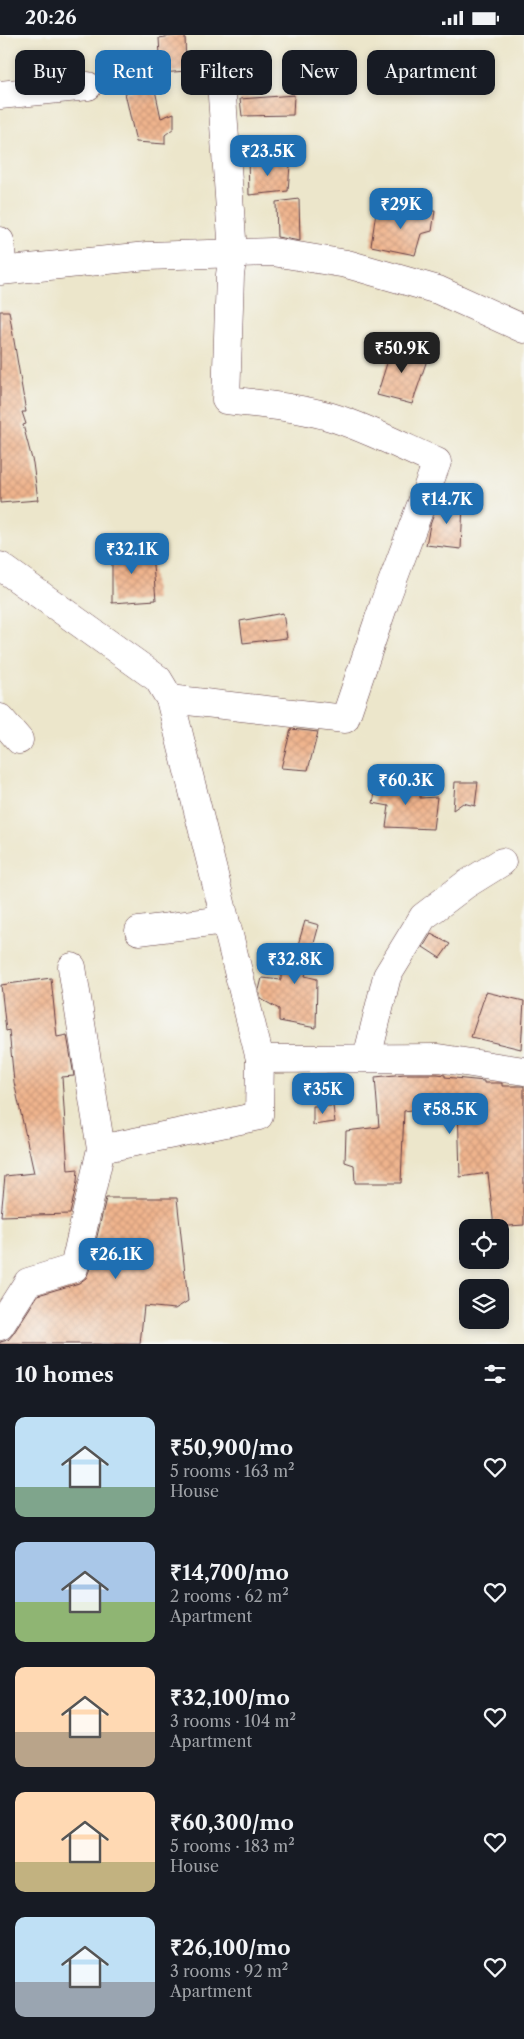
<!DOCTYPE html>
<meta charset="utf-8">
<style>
:root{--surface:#171b24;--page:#20242c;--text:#f1f3f6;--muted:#9ea1a6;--accent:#1f6fb2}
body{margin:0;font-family:"Libre Caslon Text",serif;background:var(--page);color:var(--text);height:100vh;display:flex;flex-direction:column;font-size:19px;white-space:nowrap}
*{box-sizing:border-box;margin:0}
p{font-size:16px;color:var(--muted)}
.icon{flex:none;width:28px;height:28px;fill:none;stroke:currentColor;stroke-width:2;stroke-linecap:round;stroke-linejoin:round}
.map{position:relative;height:1309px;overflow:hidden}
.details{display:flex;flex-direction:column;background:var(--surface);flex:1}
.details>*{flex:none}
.banner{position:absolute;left:15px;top:15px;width:495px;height:45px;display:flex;gap:10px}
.buttons{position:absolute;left:459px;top:1184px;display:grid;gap:10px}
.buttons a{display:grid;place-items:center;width:50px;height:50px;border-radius:10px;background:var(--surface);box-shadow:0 2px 8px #0003;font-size:25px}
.price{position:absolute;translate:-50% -42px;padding:0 11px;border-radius:10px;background:var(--accent);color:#fff;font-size:16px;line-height:32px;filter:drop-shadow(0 1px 2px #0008)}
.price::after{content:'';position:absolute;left:50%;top:30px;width:15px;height:11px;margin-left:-8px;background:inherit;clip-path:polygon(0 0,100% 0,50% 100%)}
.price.current{background:#222;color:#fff}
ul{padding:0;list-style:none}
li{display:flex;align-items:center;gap:15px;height:125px;padding:0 15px}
li span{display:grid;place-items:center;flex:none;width:140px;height:100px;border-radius:10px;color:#555}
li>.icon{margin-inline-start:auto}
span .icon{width:60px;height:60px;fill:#fffc;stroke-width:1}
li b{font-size:21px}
h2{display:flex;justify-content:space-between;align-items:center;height:60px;padding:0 15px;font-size:21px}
.tag{padding:0 18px;border-radius:10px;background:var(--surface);box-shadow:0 2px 8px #0003;font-size:18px;line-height:45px}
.tag.current{background:var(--accent);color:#fff}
.status{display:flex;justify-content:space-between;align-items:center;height:35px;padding:0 25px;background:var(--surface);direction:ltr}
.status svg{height:14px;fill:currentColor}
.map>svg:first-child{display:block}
.building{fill:url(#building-cross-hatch)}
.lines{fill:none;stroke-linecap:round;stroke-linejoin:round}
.minor-casing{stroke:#623d43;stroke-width:29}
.minor{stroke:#fff;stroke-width:28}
</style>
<div class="status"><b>20:26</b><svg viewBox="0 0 49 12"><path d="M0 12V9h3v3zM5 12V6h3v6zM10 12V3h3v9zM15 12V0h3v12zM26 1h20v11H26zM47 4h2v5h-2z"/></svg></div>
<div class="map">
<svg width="524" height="1309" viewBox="0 0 524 1309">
<defs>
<pattern id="building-cross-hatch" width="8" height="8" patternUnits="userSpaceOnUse" patternTransform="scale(1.25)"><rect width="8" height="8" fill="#efb48d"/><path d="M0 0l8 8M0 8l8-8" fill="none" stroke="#ce9a7a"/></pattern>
</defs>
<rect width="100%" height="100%" fill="#f6f6f2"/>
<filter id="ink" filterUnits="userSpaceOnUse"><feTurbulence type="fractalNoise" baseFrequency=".02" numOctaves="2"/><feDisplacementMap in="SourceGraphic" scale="10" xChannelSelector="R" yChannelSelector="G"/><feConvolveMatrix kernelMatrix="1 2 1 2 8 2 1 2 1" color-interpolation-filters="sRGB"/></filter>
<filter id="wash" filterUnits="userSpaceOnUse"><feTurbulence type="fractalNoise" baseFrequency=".0096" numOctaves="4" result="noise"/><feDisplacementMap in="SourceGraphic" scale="20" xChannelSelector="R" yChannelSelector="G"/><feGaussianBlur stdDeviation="1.12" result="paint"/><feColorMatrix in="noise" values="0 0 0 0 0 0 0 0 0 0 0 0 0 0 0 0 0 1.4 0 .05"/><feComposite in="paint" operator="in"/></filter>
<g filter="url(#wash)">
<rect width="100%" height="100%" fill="#ece6cb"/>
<g id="blocks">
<g class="building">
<polygon points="178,0 185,0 186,36 161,38 159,3"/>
<polygon points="155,55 161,83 174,78 174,93 165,100 165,109 136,107 125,58"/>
<polygon points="294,60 293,80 242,81 240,64"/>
<polygon points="248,123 290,130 288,156 249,160"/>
<polygon points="299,164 300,206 277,202 276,167"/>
<polygon points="435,176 432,196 421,199 415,220 371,211 376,177"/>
<polygon points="0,276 9,276 26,377 22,377 26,389 23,390 33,428 38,465 0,468"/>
<polygon points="394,306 428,322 412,369 377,360"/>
<polygon points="440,463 463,468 461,514 426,510 430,490"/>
<polygon points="112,506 128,507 129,516 152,519 156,565 112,568"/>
<polygon points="283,578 287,603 243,608 240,586"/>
<polygon points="291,694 318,697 308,735 281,733"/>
<polygon points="455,747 478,747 475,771 463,768 453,775"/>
<polygon points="377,748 420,749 420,763 437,762 433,794 386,792 389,771 373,768"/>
<polygon points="305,886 319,890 305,941 317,944 316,993 279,986 279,974 261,964 259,955 262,943 281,945 281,935 290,937"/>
<polygon points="431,899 450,909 440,923 423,912"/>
<polygon points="51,943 57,1002 67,1000 74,1041 62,1042 68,1135 78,1134 77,1147 70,1179 1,1181 5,1141 34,1138 14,1047 9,995 6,996 1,950"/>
<polygon points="486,957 524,966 521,1014 471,1002"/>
<polygon points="326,1039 340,1039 343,1061 327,1062"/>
<polygon points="405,1039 437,1039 445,1040 445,1042 484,1046 484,1048 502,1048 502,1051 524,1051 524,1190 494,1192 488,1138 460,1142 458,1069 404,1076 401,1148 355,1148 354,1130 345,1127 346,1096 379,1092 375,1042"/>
<polygon points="313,1071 333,1071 335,1087 313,1090"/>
<polygon points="106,1163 177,1163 188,1266 175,1274 144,1271 140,1309 0,1309 0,1307 8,1305 13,1299 38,1260 79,1248 86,1243 89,1236"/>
</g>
</g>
</g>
<g filter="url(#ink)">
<use href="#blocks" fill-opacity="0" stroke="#623d43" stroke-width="1"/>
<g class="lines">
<defs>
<g id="minor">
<polyline points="0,60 88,51"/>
<polyline points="0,206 3,235"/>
<polyline points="0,236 147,221 273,217 347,229 438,255 524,294"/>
<polyline points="0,531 158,644 170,664 260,1024 438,1023 524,1036"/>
<path d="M170 664 345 684 384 569 437 427C401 411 365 392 328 381 295 372 260 369 226 365L230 240 233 218 221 47"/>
<polyline points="0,683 19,705"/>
<polyline points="139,896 225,885"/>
<polyline points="72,932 101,1114"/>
<polyline points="367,1023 387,941 423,882 465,850 502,827"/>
<polyline points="0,1291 28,1247 74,1233 101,1114 259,1081 260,1024"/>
</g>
</defs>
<use href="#minor" class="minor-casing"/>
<use href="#minor" class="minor"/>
</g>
</g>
</svg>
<div class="buttons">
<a><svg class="icon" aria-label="locate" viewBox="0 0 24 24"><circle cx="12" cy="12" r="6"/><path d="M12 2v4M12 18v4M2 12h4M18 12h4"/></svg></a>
<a><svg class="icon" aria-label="layers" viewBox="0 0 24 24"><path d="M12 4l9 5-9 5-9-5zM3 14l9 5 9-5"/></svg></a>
</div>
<b class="price" style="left:268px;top:142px">₹23.5K</b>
<b class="price" style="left:401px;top:195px">₹29K</b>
<b class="price current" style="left:402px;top:339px">₹50.9K</b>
<b class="price" style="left:447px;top:490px">₹14.7K</b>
<b class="price" style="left:132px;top:540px">₹32.1K</b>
<b class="price" style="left:406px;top:771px">₹60.3K</b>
<b class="price" style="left:295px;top:950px">₹32.8K</b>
<b class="price" style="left:323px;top:1080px">₹35K</b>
<b class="price" style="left:450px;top:1100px">₹58.5K</b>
<b class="price" style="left:116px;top:1245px">₹26.1K</b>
<div class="banner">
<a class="tag">Buy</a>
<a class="tag current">Rent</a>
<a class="tag">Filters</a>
<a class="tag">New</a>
<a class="tag">Apartment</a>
</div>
</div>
<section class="details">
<h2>10 homes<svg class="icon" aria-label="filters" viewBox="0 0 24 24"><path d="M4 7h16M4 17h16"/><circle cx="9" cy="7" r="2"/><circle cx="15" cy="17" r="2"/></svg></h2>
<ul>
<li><span style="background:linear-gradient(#bfe0f5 70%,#7fa58c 0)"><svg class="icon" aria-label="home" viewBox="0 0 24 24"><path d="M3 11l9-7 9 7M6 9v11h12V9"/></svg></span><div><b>₹50,900/mo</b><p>5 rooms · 163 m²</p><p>House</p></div><svg class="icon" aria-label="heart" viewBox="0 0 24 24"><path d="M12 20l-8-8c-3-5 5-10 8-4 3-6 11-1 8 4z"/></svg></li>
<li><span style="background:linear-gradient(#a9c7e8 60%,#8fb573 0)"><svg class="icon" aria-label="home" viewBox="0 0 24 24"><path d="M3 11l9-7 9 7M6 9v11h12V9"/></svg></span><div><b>₹14,700/mo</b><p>2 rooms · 62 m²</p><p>Apartment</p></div><svg class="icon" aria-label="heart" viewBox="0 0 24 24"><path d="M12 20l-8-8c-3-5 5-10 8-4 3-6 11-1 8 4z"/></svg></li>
<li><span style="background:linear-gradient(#ffd9b3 65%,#b9a48a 0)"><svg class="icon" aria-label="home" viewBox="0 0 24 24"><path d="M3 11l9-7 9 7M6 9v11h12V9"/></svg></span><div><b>₹32,100/mo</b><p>3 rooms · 104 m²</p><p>Apartment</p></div><svg class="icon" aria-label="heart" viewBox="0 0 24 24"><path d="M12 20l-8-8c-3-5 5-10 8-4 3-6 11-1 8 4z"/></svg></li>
<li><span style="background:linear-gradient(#ffd9b3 70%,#c2b280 0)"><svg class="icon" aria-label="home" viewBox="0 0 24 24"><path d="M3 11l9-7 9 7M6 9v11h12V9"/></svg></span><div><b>₹60,300/mo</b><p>5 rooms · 183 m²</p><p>House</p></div><svg class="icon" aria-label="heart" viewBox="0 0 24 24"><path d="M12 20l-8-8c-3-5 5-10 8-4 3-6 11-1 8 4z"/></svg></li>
<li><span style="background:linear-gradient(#bfe0f5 65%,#9aa5b1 0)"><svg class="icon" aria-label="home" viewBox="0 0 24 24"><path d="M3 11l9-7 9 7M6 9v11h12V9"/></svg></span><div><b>₹26,100/mo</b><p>3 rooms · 92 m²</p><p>Apartment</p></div><svg class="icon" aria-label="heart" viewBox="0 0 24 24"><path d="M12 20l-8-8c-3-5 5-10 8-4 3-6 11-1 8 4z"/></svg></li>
</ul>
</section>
